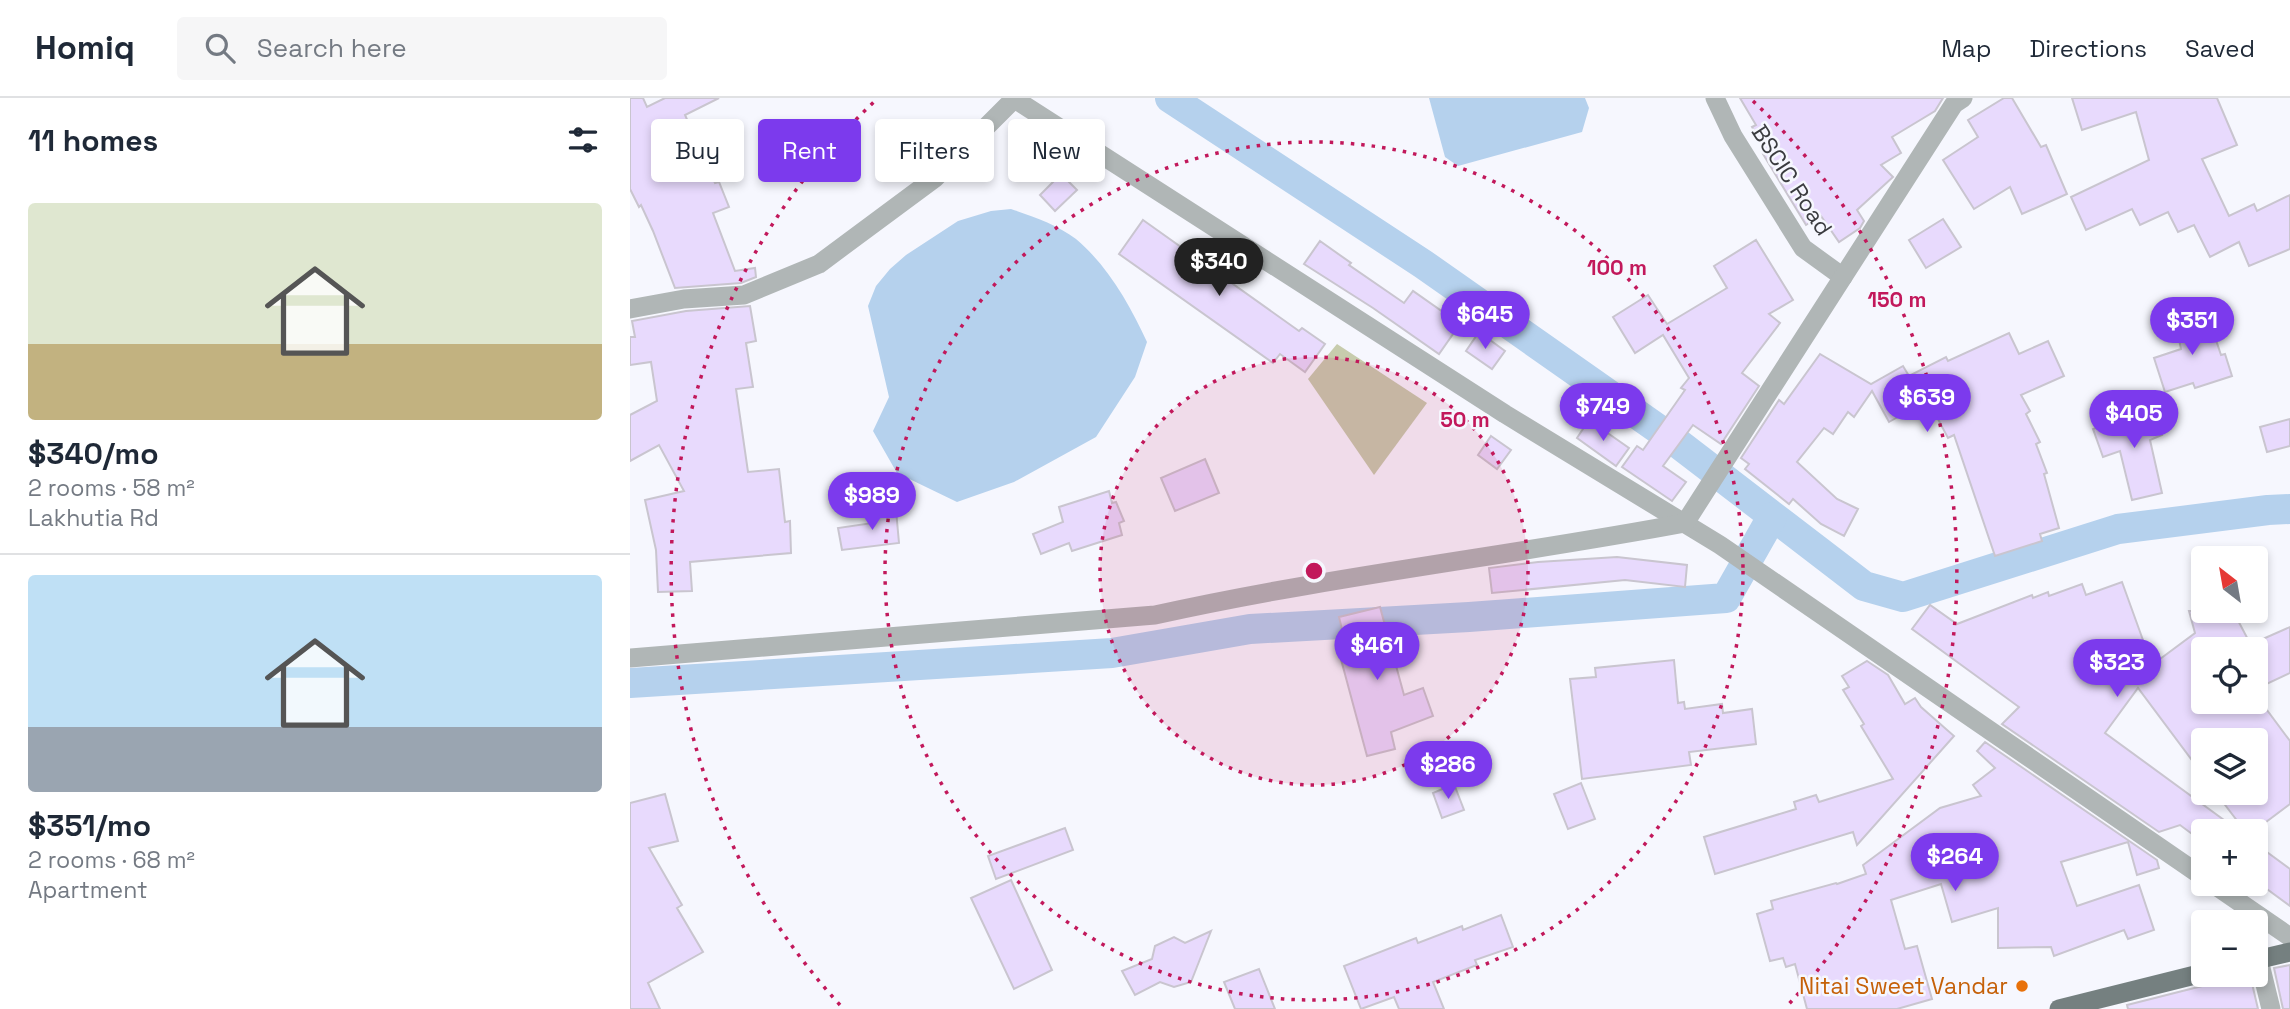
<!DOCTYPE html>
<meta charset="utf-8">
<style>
:root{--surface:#fff;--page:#f6f6f7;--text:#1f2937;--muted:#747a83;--line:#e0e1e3;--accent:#7c3aed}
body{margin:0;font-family:"Space Grotesk",sans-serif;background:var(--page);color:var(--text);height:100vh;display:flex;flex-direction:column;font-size:26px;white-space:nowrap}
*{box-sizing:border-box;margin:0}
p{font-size:23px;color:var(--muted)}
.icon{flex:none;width:38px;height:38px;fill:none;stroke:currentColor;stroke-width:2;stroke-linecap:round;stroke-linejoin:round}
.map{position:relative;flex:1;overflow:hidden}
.details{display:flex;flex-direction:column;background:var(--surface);width:630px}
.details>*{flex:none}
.hud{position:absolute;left:21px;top:21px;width:665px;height:63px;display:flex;gap:14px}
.needle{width:46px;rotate:329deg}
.tools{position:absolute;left:1561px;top:448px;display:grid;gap:14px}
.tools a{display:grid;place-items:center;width:77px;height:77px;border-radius:7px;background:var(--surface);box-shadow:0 4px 10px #0003;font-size:35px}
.price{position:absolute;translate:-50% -60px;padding:0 16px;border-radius:24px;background:var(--accent);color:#fff;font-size:23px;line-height:46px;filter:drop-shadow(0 2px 4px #0008)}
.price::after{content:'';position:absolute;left:50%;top:42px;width:21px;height:16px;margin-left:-10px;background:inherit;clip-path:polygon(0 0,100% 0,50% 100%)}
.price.current{background:#222;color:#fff}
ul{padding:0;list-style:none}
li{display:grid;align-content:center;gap:14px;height:371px;padding:0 28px}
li+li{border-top:2px solid var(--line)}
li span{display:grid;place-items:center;height:217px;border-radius:7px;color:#555}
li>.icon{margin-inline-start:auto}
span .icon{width:126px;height:126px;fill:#fffc;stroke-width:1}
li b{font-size:30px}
h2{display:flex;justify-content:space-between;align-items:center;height:84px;padding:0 28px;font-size:30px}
.tag{padding:0 24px;border-radius:7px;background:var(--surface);box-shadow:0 4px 10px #0003;font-size:24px;line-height:63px}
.tag.current{background:var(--accent);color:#fff}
header{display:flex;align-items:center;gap:42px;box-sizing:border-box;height:98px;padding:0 35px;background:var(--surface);border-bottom:2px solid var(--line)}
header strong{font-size:33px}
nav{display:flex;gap:38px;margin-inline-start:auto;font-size:24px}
.search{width:490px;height:63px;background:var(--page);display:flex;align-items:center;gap:18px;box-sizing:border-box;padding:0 24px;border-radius:7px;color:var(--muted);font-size:26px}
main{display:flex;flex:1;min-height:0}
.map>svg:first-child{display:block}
.green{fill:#c7ccad}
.water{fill:#b5d1ed}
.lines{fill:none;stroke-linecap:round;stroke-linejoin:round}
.canal{stroke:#b5d1ed;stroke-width:30}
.building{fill:#e8dafd;stroke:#c9c5cf;stroke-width:2}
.minor{stroke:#b0b6b6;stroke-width:19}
.tertiary{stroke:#b0b6b6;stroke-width:19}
.primary{stroke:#758080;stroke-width:19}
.ring{fill:none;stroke:#c2185b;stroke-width:3.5;stroke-dasharray:3.5 7}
.food-dot{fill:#e8710a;stroke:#f6f7fe;stroke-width:2.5}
.labels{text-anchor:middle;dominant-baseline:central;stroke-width:5;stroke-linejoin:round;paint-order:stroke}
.street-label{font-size:23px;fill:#3b3c40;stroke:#f6f7fe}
.food-label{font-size:23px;fill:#c56008;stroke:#f6f7fe;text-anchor:end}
.centre{fill:#c2185b;stroke:#f6f7fe;stroke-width:3.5}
.ring-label{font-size:21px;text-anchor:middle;font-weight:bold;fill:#c2185b;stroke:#f6f7fe;stroke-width:5;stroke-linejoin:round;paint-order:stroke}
</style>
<header>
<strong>Homiq</strong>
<div class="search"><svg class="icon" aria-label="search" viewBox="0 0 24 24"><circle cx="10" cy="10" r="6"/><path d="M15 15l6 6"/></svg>Search here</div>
<nav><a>Map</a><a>Directions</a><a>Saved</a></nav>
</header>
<main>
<section class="details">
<h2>11 homes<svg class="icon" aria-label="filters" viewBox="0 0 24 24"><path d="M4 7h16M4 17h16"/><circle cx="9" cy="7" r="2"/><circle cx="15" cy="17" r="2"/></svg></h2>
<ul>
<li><span style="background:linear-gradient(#dfe7d0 65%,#c2b280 0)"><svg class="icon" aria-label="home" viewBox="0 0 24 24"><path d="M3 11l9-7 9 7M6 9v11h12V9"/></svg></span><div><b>$340/mo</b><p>2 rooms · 58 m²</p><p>Lakhutia Rd</p></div></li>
<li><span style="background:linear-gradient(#bfe0f5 70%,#9aa5b1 0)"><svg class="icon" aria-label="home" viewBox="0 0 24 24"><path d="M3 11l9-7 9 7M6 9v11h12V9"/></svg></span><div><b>$351/mo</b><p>2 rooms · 68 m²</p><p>Apartment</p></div></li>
</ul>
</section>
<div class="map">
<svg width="1660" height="911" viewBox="0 0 1660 911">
<rect width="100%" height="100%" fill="#f6f7fe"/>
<polygon class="green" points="707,246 797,305 744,377 678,281"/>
<g class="water">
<polygon points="799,0 955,0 959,10 952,34 828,68 815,59"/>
<path d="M381 111C402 118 428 127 446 141 478 168 500 207 517 244L505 279 466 339 384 384 327 404 267 375 243 333 259 299 238 208 246 188 260 171 276 157 328 123 361 113Z"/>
</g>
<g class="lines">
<g class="canal">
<polyline points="540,0 793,166 1041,340 1234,488 1273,499 1488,431 1638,412 1660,411"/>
<polyline points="0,585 482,555 620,531 839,519 1096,500 1142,419"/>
</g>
</g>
<g class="building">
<polygon points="0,0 13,0 17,9 35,0 89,0 55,17 85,85 89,84 99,109 83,115 105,173 125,170 126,179 111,185 45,190 23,133 11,107 9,109 0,91"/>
<polygon points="1110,0 1313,0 1305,13 1262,39 1271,55 1251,67 1263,79 1227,112 1234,123 1230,130 1209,144 1191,118 1176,127 1133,56 1137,54 1122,29 1126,27"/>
<polygon points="1374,0 1382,0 1411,49 1416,47 1437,96 1392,116 1380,89 1344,111 1313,62 1348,39 1338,22"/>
<polygon points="1442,0 1587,0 1607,47 1572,61 1599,118 1624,106 1627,113 1660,97 1660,151 1619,168 1609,144 1580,159 1564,127 1548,134 1538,114 1510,127 1502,111 1456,132 1441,99 1519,62 1506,14 1452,32"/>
<polygon points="431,76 447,92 425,113 410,97"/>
<polygon points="1313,121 1331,149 1296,170 1279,142"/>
<polygon points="513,122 669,233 672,230 695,246 675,274 650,256 643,265 489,156"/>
<polygon points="1126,142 1163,202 1139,216 1150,225 1112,275 1129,288 1091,346 1063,327 1033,368 1056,384 1042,403 992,369 1007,348 1013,352 1055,292 1051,290 1059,280 1033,237 1005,255 983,219 1018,197 1037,226 1097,190 1084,168"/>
<polygon points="690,143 721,165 719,167 774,205 783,193 830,226 809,256 743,210 674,166"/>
<polygon points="120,208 126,243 116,245 123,289 106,291 118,374 149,371 155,424 160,423 161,455 60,464 62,493 28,494 26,452 15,402 54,393 29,347 0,363 0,317 27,303 21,264 0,267 0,239 5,239 2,223 56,213"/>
<polygon points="1567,212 1574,243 1585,239 1591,257 1595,256 1602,278 1565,290 1563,285 1535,294 1524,260 1551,251 1544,217"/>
<polygon points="849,234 875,253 862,271 836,253"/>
<polygon points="1379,235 1389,256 1418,243 1434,278 1391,297 1400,313 1396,316 1410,344 1406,346 1417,375 1414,376 1429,430 1410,436 1412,443 1365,458 1324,337 1318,340 1300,306 1284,315 1282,311 1259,324 1242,293 1224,319 1218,314 1203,336 1194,330 1167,364 1207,401 1228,411 1214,438 1191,426 1163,401 1159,406 1115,371 1119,366 1111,360 1149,302 1154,306 1190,256 1241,286 1273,268 1279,278 1316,259 1318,263"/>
<polygon points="1522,309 1532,337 1520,342 1532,395 1502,402 1490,353 1473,359 1463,331"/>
<polygon points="1660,321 1660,348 1637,354 1630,329"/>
<polygon points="959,322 999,350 986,368 947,340"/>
<polygon points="861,338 881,352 867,371 848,357"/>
<polygon points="575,361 589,395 545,413 531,380"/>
<polygon points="479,393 482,405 486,404 494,423 489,425 492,437 442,453 439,445 411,456 403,436 433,424 429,409"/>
<polygon points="266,412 269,445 212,452 208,430 243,425 242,414"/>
<polygon points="987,459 1057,467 1055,489 995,482 862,495 859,470 908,464"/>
<polygon points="1492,484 1522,567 1565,535 1559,513 1603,513 1623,551 1573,551 1573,604 1631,604 1660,643 1660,706 1624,733 1615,733 1586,695 1626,695 1626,642 1573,642 1573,677 1508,590 1475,635 1609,733 1573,733 1573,744 1550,727 1529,734 1372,626 1389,609 1282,531 1300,507 1327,526 1402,497 1403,500 1418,494 1419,498 1452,486 1456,497"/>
<polygon points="750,509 774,597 793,590 803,618 761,634 765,651 737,658 709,554 717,552 709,519"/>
<polygon points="1660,529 1660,575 1626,591 1626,544"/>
<polygon points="1044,562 1048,605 1054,604 1055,611 1092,606 1093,615 1122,611 1126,646 1059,654 1061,667 952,681 940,581 966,579 965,570"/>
<polygon points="1237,563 1258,577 1275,606 1285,600 1291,609 1324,638 1227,747 1223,734 1085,776 1074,739 1166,711 1164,704 1186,697 1189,704 1263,681 1231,628 1234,626 1213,592 1219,589 1212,578"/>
<polygon points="1355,644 1527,762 1529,770 1507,777 1498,744 1431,764 1447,808 1509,787 1524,832 1498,841 1494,832 1424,858 1421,849 1368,850 1368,810 1322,824 1311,786 1261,802 1275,851 1287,848 1302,901 1267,911 1177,911 1165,866 1156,869 1153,860 1140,863 1127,816 1143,811 1141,803 1206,785 1207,786 1236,776 1233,767 1310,710 1351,698 1343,687 1365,670 1347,653"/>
<polygon points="951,685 965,721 938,731 924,696"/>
<polygon points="824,686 834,712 812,720 803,695"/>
<polygon points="35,696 48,743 19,750 52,807 47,810 73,854 18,885 30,911 0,911 0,705"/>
<polygon points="435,730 443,752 366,781 358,758"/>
<polygon points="1626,746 1660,771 1660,808 1626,783"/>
<polygon points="381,782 422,872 384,891 341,800"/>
<polygon points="871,817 883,849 845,862 847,867 803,884 814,911 769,911 764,899 731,911 714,868 786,840 788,845 832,828 833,832"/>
<polygon points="581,833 561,884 544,889 530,884 505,897 492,873 522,861 525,848 544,839 555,845"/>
<polygon points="1660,867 1660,911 1653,911 1644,870"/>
<polygon points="629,871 645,911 605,911 594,884"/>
<polygon points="1589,877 1591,883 1620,877 1628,911 1498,911 1497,907 1576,887"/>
</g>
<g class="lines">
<g class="minor">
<polyline points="1085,0 1103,38 1173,150 1213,179"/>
<polyline points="0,211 54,201 114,197 189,166 305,80 384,1"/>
<polyline points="1629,862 1641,911"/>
</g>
<g class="tertiary">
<polyline points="383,0 875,316 1090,447 1573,779"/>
<path d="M0 560 525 517C701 478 879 458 1055 425L1324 6 1333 0"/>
<polyline points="1583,786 1660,839"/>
</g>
<g class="primary">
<polyline points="1626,862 1660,854"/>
<polyline points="1429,911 1573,875"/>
</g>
</g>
<circle cx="684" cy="473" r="214" fill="#c2185b" fill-opacity=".12"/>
<g class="ring">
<circle cx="684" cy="473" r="214"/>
<circle cx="684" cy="473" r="429"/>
<path d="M210 907A643 643 0 0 1 245 3M1123 3A643 643 0 0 1 1158 907"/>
</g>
<circle class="food-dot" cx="1392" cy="888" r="7"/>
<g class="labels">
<g class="street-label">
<text transform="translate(1162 82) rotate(57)">BSCIC Road</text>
</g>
<g class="food-label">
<text x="1378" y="888">Nitai Sweet Vandar</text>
</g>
</g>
<circle cx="684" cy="473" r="10" class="centre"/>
<g class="ring-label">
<text x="987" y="177">100 m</text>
<text x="1267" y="209">150 m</text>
<text x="835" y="329">50 m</text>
</g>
</svg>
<div class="tools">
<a><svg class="needle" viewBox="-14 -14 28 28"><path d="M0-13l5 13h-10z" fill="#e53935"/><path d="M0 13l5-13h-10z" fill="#747a83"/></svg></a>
<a><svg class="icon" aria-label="locate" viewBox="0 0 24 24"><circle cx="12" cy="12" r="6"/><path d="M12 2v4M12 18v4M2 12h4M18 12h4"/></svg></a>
<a><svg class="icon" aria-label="layers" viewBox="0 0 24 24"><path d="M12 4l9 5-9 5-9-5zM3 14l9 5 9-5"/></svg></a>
<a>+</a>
<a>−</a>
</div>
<b class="price current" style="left:589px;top:200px">$340</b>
<b class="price" style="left:855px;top:253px">$645</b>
<b class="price" style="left:1562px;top:259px">$351</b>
<b class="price" style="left:1297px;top:336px">$639</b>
<b class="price" style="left:973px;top:345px">$749</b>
<b class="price" style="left:1504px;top:352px">$405</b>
<b class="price" style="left:242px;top:434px">$989</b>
<b class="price" style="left:747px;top:584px">$461</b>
<b class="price" style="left:1487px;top:601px">$323</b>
<b class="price" style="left:818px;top:703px">$286</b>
<b class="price" style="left:1325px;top:795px">$264</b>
<div class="hud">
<a class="tag">Buy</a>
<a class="tag current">Rent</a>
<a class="tag">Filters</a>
<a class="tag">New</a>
</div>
</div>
</main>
